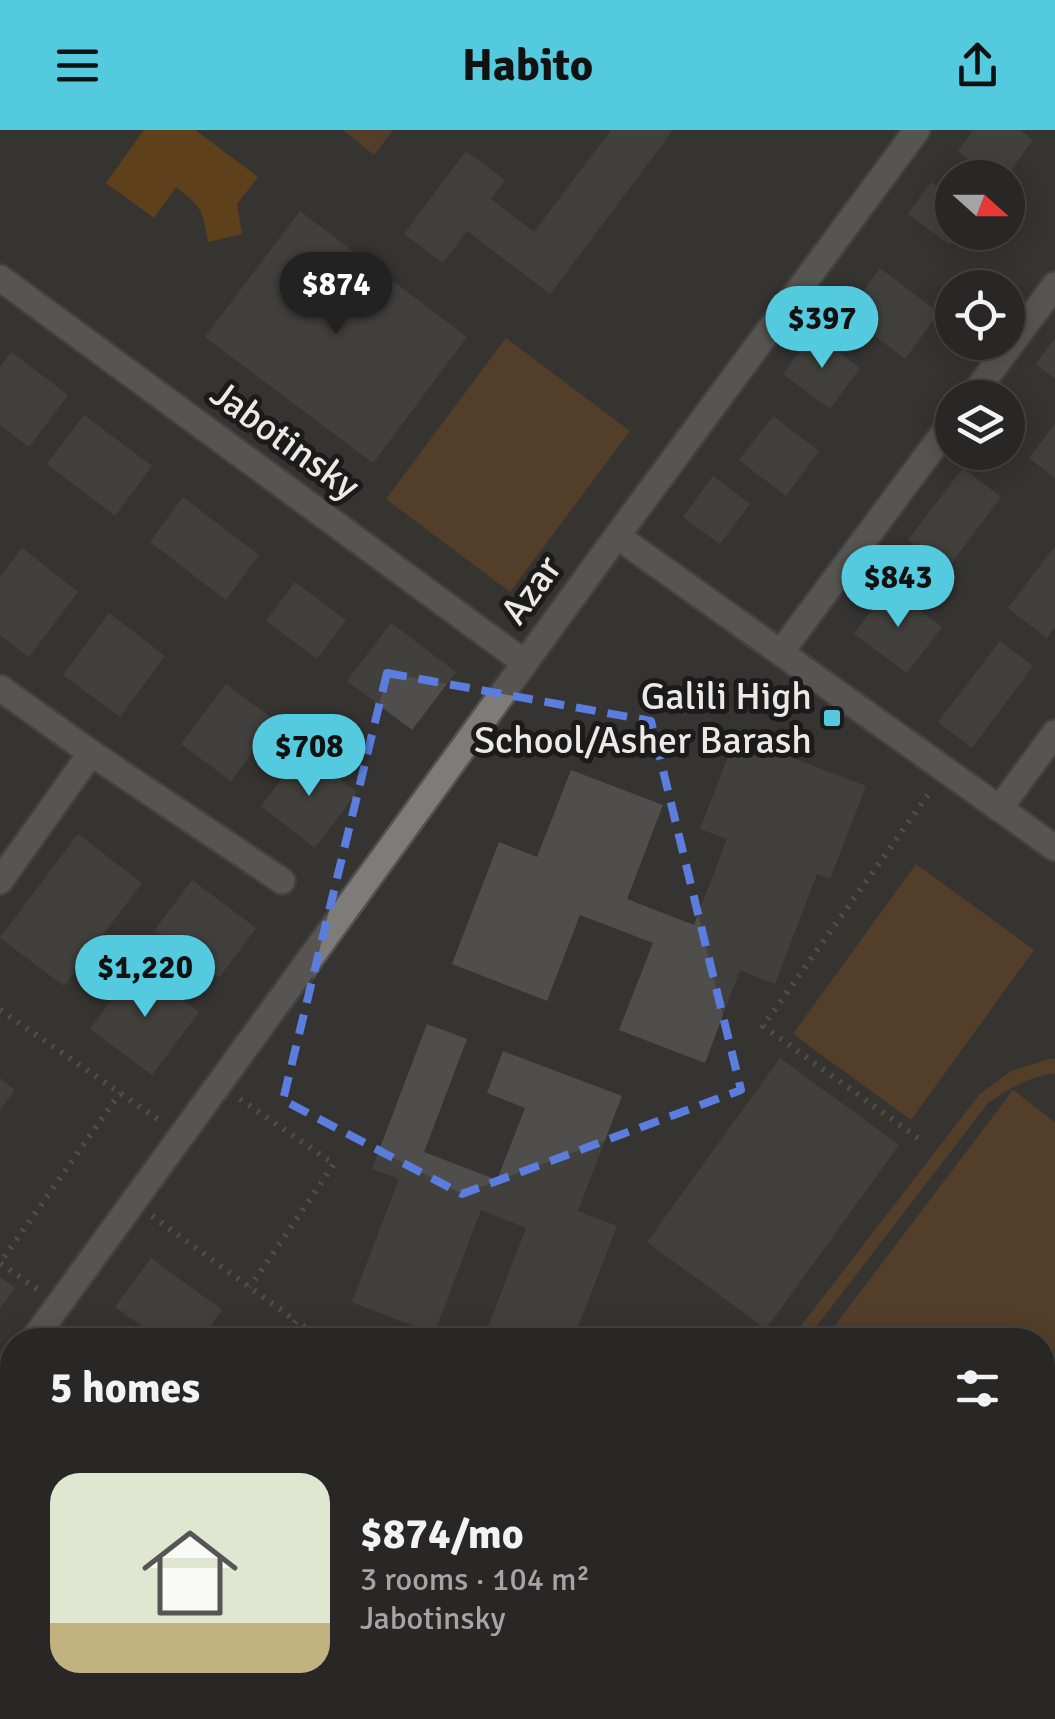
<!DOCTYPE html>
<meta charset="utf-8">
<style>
:root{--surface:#282726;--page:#343332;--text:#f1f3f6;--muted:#a5a5a7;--line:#444443;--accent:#54cade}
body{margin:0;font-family:Signika,sans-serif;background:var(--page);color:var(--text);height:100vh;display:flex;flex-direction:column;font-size:38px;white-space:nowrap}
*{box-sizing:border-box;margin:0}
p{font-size:32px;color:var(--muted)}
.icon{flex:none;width:55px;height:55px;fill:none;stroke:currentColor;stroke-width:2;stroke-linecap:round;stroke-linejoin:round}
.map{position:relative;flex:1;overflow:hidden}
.side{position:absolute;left:0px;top:1198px;width:1055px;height:392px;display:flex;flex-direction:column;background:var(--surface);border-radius:40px 40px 0 0;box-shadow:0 5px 25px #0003,0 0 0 2px var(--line)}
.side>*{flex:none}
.needle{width:65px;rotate:111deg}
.tools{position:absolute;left:935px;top:30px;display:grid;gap:20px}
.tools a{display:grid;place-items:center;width:90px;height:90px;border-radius:50%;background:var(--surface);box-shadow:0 5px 25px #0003,0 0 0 2px var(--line);font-size:50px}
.price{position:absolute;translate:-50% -85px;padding:0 22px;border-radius:35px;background:var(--accent);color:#111;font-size:32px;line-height:65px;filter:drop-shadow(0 2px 5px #0008)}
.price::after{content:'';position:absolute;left:50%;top:60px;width:30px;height:22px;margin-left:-15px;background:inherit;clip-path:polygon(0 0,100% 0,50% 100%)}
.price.active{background:#222;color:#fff}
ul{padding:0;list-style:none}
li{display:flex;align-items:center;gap:30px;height:250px;padding:0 50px}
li+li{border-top:2px solid var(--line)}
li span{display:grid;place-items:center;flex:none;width:280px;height:200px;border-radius:30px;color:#555}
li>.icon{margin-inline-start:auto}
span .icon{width:120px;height:120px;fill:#fffc;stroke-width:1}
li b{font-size:42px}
h2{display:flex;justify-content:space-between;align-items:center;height:120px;padding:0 50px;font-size:42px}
header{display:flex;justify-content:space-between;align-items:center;height:130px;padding:0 50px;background:var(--accent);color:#111;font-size:45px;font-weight:700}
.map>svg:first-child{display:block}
.green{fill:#764920}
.water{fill:#8f4e00}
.building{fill:#504e4c}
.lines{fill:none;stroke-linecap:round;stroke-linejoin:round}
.minor-casing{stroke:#535150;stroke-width:30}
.major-casing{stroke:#535150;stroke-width:30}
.path{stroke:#6e6d6b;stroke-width:6;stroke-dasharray:2.5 8;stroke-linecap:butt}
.minor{stroke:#7e7c7a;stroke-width:25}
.major{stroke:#b99575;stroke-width:25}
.marked{fill:none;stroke:#5b7ddd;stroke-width:8;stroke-dasharray:20 12;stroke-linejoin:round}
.poi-dot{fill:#54cade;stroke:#1c1b1b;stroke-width:4}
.labels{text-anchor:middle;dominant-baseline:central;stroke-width:10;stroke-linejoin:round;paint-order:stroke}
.street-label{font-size:38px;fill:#ebeae9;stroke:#1c1b1b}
.poi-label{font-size:38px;fill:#ebeae9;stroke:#1c1b1b;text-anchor:end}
</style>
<header><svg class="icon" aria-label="menu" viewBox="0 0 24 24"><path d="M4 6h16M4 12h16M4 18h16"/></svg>Habito<svg class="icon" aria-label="share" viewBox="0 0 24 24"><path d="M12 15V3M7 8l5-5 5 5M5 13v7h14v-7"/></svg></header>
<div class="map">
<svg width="1055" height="1589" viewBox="0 0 1055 1589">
<rect width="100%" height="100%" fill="#363432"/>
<g class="green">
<polygon points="343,0 393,0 374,25"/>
<polygon points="506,208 630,301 510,462 386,369"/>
<polygon points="916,734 1034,820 911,990 793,904"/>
<path d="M1049 929H1055V943C1030 946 1009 959 988 973L806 1210H790L979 965 1011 941Z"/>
<polygon points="1013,960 1055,992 1055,1237 1043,1253 1042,1210 824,1210"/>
<polygon points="645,1578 779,1578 794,1589 636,1589"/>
</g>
<path class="water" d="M144 0H195L258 47 237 74 242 104 208 112C202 78 203 79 176 57L154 88 106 53Z"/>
<g class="building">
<polygon points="611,0 673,0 550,164 467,101 443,133 404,104 466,21 505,50 491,69 534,102"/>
<polygon points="973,0 1020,0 1033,10 1005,48 993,48 958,21"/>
<polygon points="931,52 952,68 952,102 959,102 950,115 908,84"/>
<polygon points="300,81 467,207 373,333 205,207"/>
<polygon points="880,138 939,183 905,229 847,184"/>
<polygon points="814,203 860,238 830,279 783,244"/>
<polygon points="1055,208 1055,249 1036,234"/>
<polygon points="11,222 68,265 29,317 0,295 0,237"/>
<polygon points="84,285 152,336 115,386 47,334"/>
<polygon points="773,286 819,321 786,366 739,330"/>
<polygon points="1055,294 1055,348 1029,328"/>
<polygon points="963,338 1001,367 947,439 908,410"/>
<polygon points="713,346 750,374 720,414 683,387"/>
<polygon points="183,367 259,425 226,470 150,412"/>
<polygon points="1055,416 1055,497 1047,508 1008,478"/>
<polygon points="22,418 78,462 29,527 0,505 0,447"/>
<polygon points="295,452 346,490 317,529 266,491"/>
<polygon points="889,457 942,497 907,543 854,504"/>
<polygon points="109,483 165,526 120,587 63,545"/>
<polygon points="391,493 456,542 412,600 347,551"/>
<polygon points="1000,511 1033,536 972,618 938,592"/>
<polygon points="226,554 276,591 231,651 181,614"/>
<polygon points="736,606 866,656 830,749 817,744 775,854 740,840 705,933 619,900 653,813 580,785 547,871 452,834 499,712 537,727 571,640 663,675 627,769 694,795 727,709 700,699"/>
<polygon points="303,621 357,662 315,718 261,676"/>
<polygon points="78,704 142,753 64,856 0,808"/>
<polygon points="192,750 256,798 219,848 155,800"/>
<polygon points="138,835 199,882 152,945 90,899"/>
<polygon points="427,894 467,909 424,1022 497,1050 525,978 487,963 503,921 622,966 578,1081 617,1096 573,1210 483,1210 526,1098 481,1080 434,1204 352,1172 399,1049 372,1039"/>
<polygon points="780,928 899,1015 766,1199 647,1112"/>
<polygon points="0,948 15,960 0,980"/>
<polygon points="151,1128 222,1180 201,1210 161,1210 115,1177"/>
<polygon points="0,1147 15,1158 0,1178"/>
<polygon points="40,1578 80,1578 95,1589 32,1589"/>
</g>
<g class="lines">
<defs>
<g id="minor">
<polyline points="0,148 525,533"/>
<polyline points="971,268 1055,155"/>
<polyline points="617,406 1055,718"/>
<polyline points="781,522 952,292"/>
<polyline points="0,558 91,623 282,751"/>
<polyline points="999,679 1055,603"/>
<polyline points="0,751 91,623"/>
<polyline points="33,1210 617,406 917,0"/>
<polyline points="0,1256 12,1239"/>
</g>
<g id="major">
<polyline points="1042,1397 1055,1379"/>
<polyline points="1042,1515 1055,1496"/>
<polyline points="908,1589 916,1578"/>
<polyline points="991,1589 999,1578"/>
</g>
</defs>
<use href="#minor" class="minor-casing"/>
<use href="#major" class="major-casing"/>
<g class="path">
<polyline points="0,880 159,990"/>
<polyline points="240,969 334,1034 250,1157"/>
<polyline points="918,1008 763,896 930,662"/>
<polyline points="152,1086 296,1191"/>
<polyline points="37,1159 0,1133 120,963"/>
<polyline points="282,1210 296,1191 324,1210"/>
<polyline points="868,1578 883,1588"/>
</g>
<use href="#minor" class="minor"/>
<use href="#major" class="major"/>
</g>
<path d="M0 0H1055V1589H0ZM387 543 651 591 741 960 462 1064 283 970Z" fill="#363432" fill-opacity=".55" fill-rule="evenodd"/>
<path class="marked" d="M387 543 651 591 741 960 462 1064 283 970Z"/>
<rect class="poi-dot" x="822" y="578" width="20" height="20" rx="5"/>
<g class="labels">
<g class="street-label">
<text transform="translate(285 310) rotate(36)">Jabotinsky</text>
<text transform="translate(531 460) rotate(-54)">Azar</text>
</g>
<g class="poi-label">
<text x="812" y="566">Galili High<tspan x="812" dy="44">School/Asher Barash</tspan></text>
</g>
</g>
</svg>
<div class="tools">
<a><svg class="needle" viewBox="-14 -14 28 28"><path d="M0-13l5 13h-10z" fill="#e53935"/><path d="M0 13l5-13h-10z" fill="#a5a5a7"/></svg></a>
<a><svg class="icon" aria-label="locate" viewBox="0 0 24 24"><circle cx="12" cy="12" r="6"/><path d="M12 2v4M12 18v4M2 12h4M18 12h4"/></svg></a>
<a><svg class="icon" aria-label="layers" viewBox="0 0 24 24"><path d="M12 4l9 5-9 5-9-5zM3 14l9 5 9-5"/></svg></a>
</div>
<b class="price active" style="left:336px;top:207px">$874</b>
<b class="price" style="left:822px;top:241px">$397</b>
<b class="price" style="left:898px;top:500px">$843</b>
<b class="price" style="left:309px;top:669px">$708</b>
<b class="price" style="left:145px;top:890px">$1,220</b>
<section class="side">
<h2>5 homes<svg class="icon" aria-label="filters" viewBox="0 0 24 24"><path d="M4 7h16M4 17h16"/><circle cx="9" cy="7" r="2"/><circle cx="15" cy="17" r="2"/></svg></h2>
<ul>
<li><span style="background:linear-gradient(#dfe7d0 75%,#c2b280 0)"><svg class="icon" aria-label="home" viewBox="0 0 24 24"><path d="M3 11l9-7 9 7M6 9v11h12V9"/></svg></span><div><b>$874/mo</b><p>3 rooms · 104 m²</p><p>Jabotinsky</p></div></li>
</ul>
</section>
</div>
